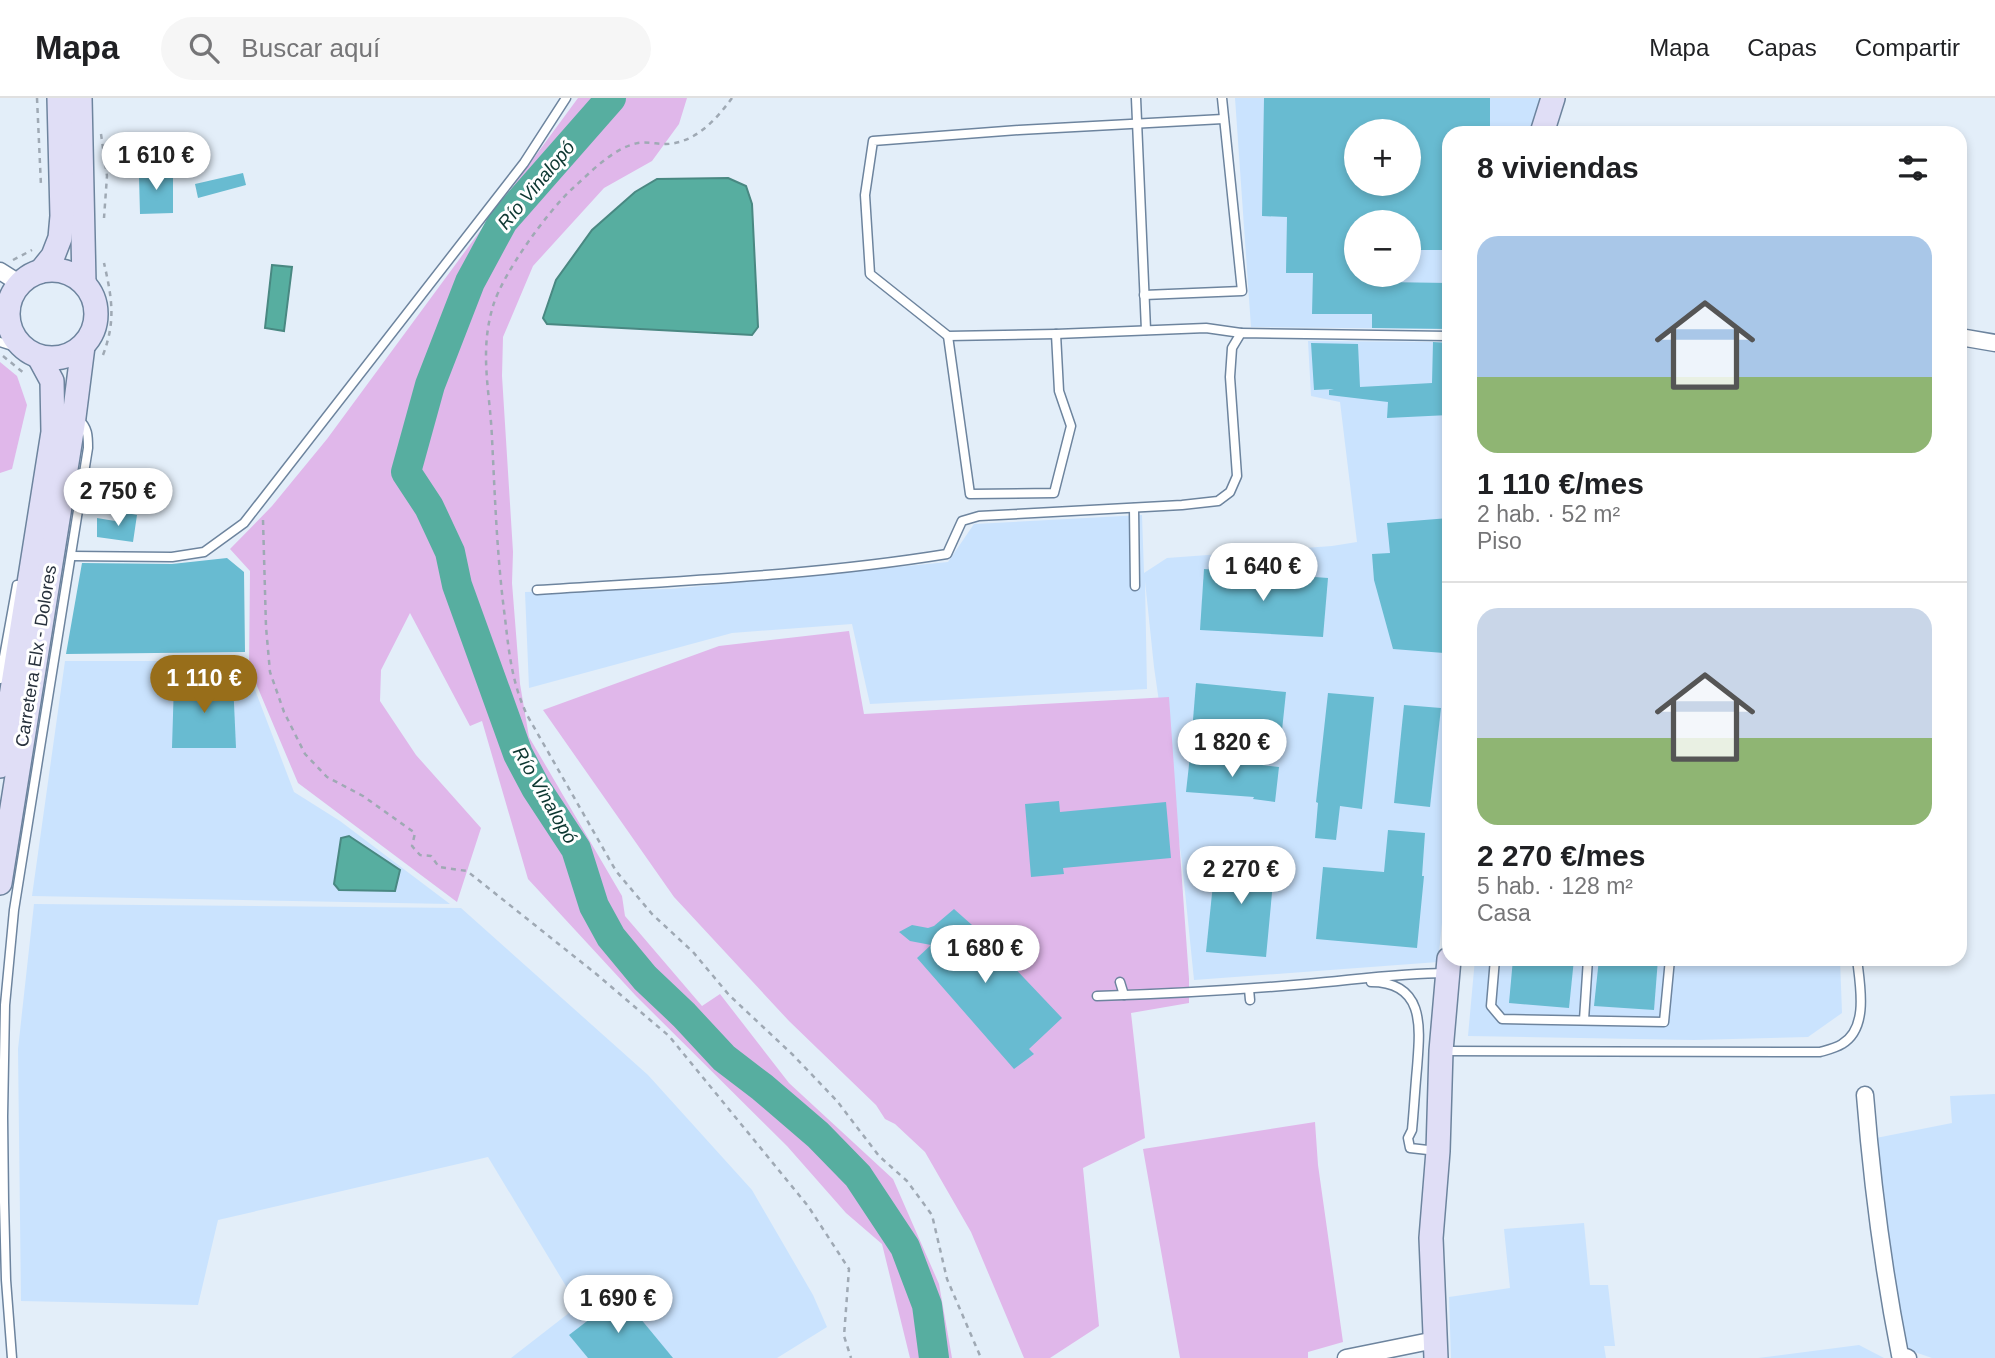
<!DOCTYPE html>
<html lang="es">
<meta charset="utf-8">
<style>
:root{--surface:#fff;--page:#f6f6f6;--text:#202124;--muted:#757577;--line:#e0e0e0;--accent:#986e1a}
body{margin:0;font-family:Arial,sans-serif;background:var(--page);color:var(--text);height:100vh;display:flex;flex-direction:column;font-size:26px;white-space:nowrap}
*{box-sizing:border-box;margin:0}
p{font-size:23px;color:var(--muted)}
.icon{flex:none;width:38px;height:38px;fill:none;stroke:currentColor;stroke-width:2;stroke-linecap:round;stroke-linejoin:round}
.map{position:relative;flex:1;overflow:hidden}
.panel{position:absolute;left:1442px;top:28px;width:525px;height:840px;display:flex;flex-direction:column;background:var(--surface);border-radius:21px;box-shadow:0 4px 10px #0003}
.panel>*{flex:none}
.controls{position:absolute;left:1344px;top:21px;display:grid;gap:14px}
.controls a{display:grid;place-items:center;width:77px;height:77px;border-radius:50%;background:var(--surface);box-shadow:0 4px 10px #0003;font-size:35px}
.price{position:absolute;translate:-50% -60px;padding:0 16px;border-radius:24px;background:#fff;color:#222;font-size:23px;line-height:46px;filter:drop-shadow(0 2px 4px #0008)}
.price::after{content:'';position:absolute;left:50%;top:42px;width:21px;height:16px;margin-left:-10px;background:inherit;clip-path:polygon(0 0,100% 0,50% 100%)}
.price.current{background:var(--accent);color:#fff}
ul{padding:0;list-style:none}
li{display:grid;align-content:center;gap:14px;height:371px;padding:0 35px}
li+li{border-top:2px solid var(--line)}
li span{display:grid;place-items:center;height:217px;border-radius:21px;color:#555}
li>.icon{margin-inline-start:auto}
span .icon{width:126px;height:126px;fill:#fffc;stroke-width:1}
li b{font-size:30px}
h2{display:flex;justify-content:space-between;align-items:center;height:84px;padding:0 35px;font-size:30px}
header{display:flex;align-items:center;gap:42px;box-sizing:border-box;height:98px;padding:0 35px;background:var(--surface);border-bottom:2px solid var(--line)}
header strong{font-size:33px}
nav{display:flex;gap:38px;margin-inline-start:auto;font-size:24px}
.search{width:490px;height:63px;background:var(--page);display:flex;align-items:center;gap:18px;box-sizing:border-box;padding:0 24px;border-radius:38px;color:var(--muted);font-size:26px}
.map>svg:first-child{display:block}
.built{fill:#cae3fe;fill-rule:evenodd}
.green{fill:#e0b7ea}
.water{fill:#57aea0;stroke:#498882;stroke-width:2}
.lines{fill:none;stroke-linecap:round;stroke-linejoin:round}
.river{stroke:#57aea0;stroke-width:30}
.building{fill:#68bbd1;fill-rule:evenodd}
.lane-casing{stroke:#6d849e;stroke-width:11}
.street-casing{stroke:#6d849e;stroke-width:19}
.secondary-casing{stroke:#6d849e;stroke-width:26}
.path{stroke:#9fa9b4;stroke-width:2.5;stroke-dasharray:5 5;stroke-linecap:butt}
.lane{stroke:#fff;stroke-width:8}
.street{stroke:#fff;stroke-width:16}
.secondary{stroke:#e0def6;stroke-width:23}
.labels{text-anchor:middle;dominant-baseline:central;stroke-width:6;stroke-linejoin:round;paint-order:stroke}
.street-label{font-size:18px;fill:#27313c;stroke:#fff}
.water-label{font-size:19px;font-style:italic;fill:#0d3731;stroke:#fff}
</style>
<header>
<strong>Mapa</strong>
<div class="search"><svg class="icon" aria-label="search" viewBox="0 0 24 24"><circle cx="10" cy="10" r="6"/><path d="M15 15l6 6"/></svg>Buscar aquí</div>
<nav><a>Mapa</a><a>Capas</a><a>Compartir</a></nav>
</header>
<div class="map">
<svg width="1995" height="1260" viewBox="0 0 1995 1260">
<rect width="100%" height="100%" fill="#e3eef9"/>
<g class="built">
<path d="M1235 0H1540L1530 35H1449V231L1251 229ZM1356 33H1409V86H1356ZM1356 124H1409V177H1356Z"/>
<polygon points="1308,243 1449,244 1449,756 1438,864 1194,882 1182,764 1154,569 1145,483 1147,591 870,606 852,526 732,535 529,590 525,494 671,491 948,464 974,426 1142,417 1144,475 1167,460 1332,448 1357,444 1340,304 1311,298"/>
<polygon points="65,563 244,563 294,694 340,723 450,806 32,798"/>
<polygon points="34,806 461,810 648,977 752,1092 813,1197 827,1229 777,1260 511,1260 578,1208 488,1059 218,1122 198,1207 21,1203 18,951"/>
<polygon points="1475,861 1840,861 1842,915 1808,939 1694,942 1468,938"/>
<polygon points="1995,996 1995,1260 1932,1260 1906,1251 1890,1186 1876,1040 1952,1025 1950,998"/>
<polygon points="1584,1125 1590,1187 1608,1187 1615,1248 1604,1248 1606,1260 1451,1260 1449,1199 1510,1190 1504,1131"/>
<polygon points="1859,1247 1884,1260 1758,1260"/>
</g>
<g class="green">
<polygon points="578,0 687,0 679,26 652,63 604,90 533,168 503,239 502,278 513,454 512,485 520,586 529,639 622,798 625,818 702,908 720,896 789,985 893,1081 939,1186 952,1260 910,1260 882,1146 846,1115 787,1048 636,898 528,781 482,623 470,628 410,515 381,572 380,603 416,657 481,730 457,804 298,685 249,569 250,473 230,451 272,408 327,341"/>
<polygon points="0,264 17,278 27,307 12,371 0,375"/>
<polygon points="849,533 864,616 1169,599 1189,881 1189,905 1131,915 1145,1040 1083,1070 1099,1228 1050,1260 1024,1260 971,1134 925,1054 895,1026 885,1021 876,1007 789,923 674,799 543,612 719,548"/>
<polygon points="1315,1024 1318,1067 1343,1244 1308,1254 1308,1260 1180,1260 1143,1051"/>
</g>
<g class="water">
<polygon points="144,44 165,44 165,56 149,56 148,60 144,60"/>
<polygon points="728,80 746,88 752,106 758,229 752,237 547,226 543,220 556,182 592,132 635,94 657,81"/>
<polygon points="272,167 292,169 284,233 265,230"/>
<polygon points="349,738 400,772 395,793 339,792 334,786 341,740"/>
</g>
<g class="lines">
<polyline class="river" points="611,0 503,123 470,184 430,287 406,374 429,409 450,454 457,487 518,656 536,690 576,751 594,808 611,839 645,880 684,917 724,960 762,989 818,1037 858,1078 905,1149 927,1207 934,1260"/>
</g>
<g class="building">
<path d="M1264 0H1490V35H1449V152H1409V124H1356V177H1383V184L1449 185V231L1372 230V216H1312L1313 175H1286L1287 119 1262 118ZM1356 33H1409V86H1356Z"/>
<polygon points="146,69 166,69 166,79 173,79 173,115 140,116 139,79 146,79"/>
<polygon points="243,75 246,87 198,100 195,86"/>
<polygon points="1433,244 1449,245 1449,317 1387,320 1388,304 1329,297 1329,292 1334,291 1314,292 1311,245 1358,246 1360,289 1432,285"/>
<polygon points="122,414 137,417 133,444 97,439 97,420 121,424"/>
<polygon points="1449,420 1449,504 1444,555 1393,551 1374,482 1372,456 1390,455 1387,425"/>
<polygon points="227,460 244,474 245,554 66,556 82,465 172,466"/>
<polygon points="1204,471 1328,480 1323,539 1200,532"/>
<polygon points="233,583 236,650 172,650 174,584"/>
<polygon points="1196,585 1286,594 1281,642 1192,634"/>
<polygon points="1328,595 1374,599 1362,711 1340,708 1336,742 1315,740 1318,705 1316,704"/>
<polygon points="1404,607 1441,610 1430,709 1394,705"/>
<polygon points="1190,658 1279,669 1275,704 1253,701 1254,699 1186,694"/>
<polygon points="1059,703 1060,714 1166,704 1171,760 1063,770 1064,776 1031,779 1025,706"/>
<polygon points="1388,732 1425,735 1422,778 1424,778 1417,850 1316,841 1323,769 1384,774"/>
<polygon points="1216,757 1275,763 1266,859 1206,854"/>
<polygon points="954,811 990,843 997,839 1012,853 1006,861 1062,920 1029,951 1034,956 1014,971 917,860 931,847 910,843 899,834 912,827 928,830 934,828"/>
<polygon points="1513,861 1574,861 1569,910 1509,905"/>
<polygon points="1599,861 1658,861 1654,912 1594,908"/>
<polygon points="621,1197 673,1260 588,1260 569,1237"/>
</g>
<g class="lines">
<defs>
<g id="lane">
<polyline points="1136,0 1146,232"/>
<polyline points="1223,21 1019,32 873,43 865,97 870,176 948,238 1056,236 1206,230 1241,235"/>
<polyline points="1144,197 1242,193 1222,0"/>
<polyline points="0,214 8,208"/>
<polyline points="948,238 970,396 1054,395 1071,328 1059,293 1056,236"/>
<polyline points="0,244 25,252"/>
<polyline points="1134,410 1135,488"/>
<polyline points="71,458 172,459 204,454 244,425 524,65 566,0"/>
<path d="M537 492C674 483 812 478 947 456L962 423 979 418 1182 407 1218 403 1230 394 1237 378 1230 279 1232 250 1241 235 1449 238"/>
<polyline points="0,581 17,487"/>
<polyline points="1495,861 1491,908 1502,921 1664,924 1670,861"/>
<polyline points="1120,884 1124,897"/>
<path d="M1371 884C1426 884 1420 931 1417 970 1415 991 1414 1011 1412 1032L1408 1040 1410 1050 1437 1053"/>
<polyline points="1249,891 1250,902"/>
<path d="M1097 898C1167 896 1236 892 1306 886 1353 882 1399 875 1446 875"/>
<polyline points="1584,922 1588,861"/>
<path d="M1444 953 1820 954C1827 952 1836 950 1842 946 1869 930 1860 887 1857 861"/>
<path d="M12 1260 6 1182 4 1104 3 1019 5 907 14 812 88 350C88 338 88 329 78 321"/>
</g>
<g id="street">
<polyline points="0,173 19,185"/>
<polyline points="1960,239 1995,245"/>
<path d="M1865 997C1872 1085 1883 1171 1900 1257L1908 1260"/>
<polyline points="1346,1260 1435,1242"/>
</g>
<g id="secondary">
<polyline points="80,0 84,185"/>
<polyline points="1542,35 1553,0"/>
<circle cx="52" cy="216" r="44"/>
<polyline points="41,173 53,158 60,140 62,118 59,0"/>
<polyline points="0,668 53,334 52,283 39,259"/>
<polyline points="0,785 73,327 83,248"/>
<polyline points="1436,1260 1431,1140 1438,1053 1441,953 1449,861"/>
</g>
</defs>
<use href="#lane" class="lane-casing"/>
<use href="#street" class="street-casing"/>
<use href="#secondary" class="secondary-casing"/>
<g class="path">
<polyline points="37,0 41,88"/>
<path d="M732 0C718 19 700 40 675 45 663 48 650 43 638 45 613 50 591 74 573 90 547 114 503 175 493 208 479 255 490 293 492 340 495 400 497 460 505 520 509 555 512 585 527 617L616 773 652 816 693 854 729 897 793 957 837 1003 879 1058 907 1083 932 1117 947 1181 981 1260"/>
<polyline points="101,36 107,78 104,120"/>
<polyline points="13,162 32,152"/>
<path d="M103 257C116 223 112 200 104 165"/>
<polyline points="3,258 25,276"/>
<polyline points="263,422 266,529 270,574 284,614 305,656 327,679 363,698 415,735 412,748 420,757 431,758 439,769 467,773 595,875 669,938 808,1108 849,1171 844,1238 851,1260"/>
</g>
<use href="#lane" class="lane"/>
<use href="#street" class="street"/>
<use href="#secondary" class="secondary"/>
</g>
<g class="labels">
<g class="street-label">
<text transform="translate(36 558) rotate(-81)">Carretera Elx - Dolores</text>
</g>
<g class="water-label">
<text transform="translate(536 87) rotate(-50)">Río Vinalopó</text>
<text transform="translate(545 697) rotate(60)">Río Vinalopó</text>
</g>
</g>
</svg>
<div class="controls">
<a>+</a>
<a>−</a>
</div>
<b class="price" style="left:156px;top:94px">1 610 €</b>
<b class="price" style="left:118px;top:430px">2 750 €</b>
<b class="price" style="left:1263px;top:505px">1 640 €</b>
<b class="price current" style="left:204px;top:617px">1 110 €</b>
<b class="price" style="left:1232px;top:681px">1 820 €</b>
<b class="price" style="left:1241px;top:808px">2 270 €</b>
<b class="price" style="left:985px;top:887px">1 680 €</b>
<b class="price" style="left:618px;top:1237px">1 690 €</b>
<section class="panel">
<h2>8 viviendas<svg class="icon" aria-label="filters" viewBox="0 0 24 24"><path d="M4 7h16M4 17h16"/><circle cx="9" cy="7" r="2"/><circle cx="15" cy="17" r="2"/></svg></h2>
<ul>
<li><span style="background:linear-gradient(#a9c7e8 65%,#8fb573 0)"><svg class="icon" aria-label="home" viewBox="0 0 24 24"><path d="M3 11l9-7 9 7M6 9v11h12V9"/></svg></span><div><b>1 110 €/mes</b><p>2 hab. · 52 m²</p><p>Piso</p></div></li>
<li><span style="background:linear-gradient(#c9d6e8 60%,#8fb573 0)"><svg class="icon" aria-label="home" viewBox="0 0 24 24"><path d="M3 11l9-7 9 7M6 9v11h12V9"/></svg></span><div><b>2 270 €/mes</b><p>5 hab. · 128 m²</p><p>Casa</p></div></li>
</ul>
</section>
</div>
